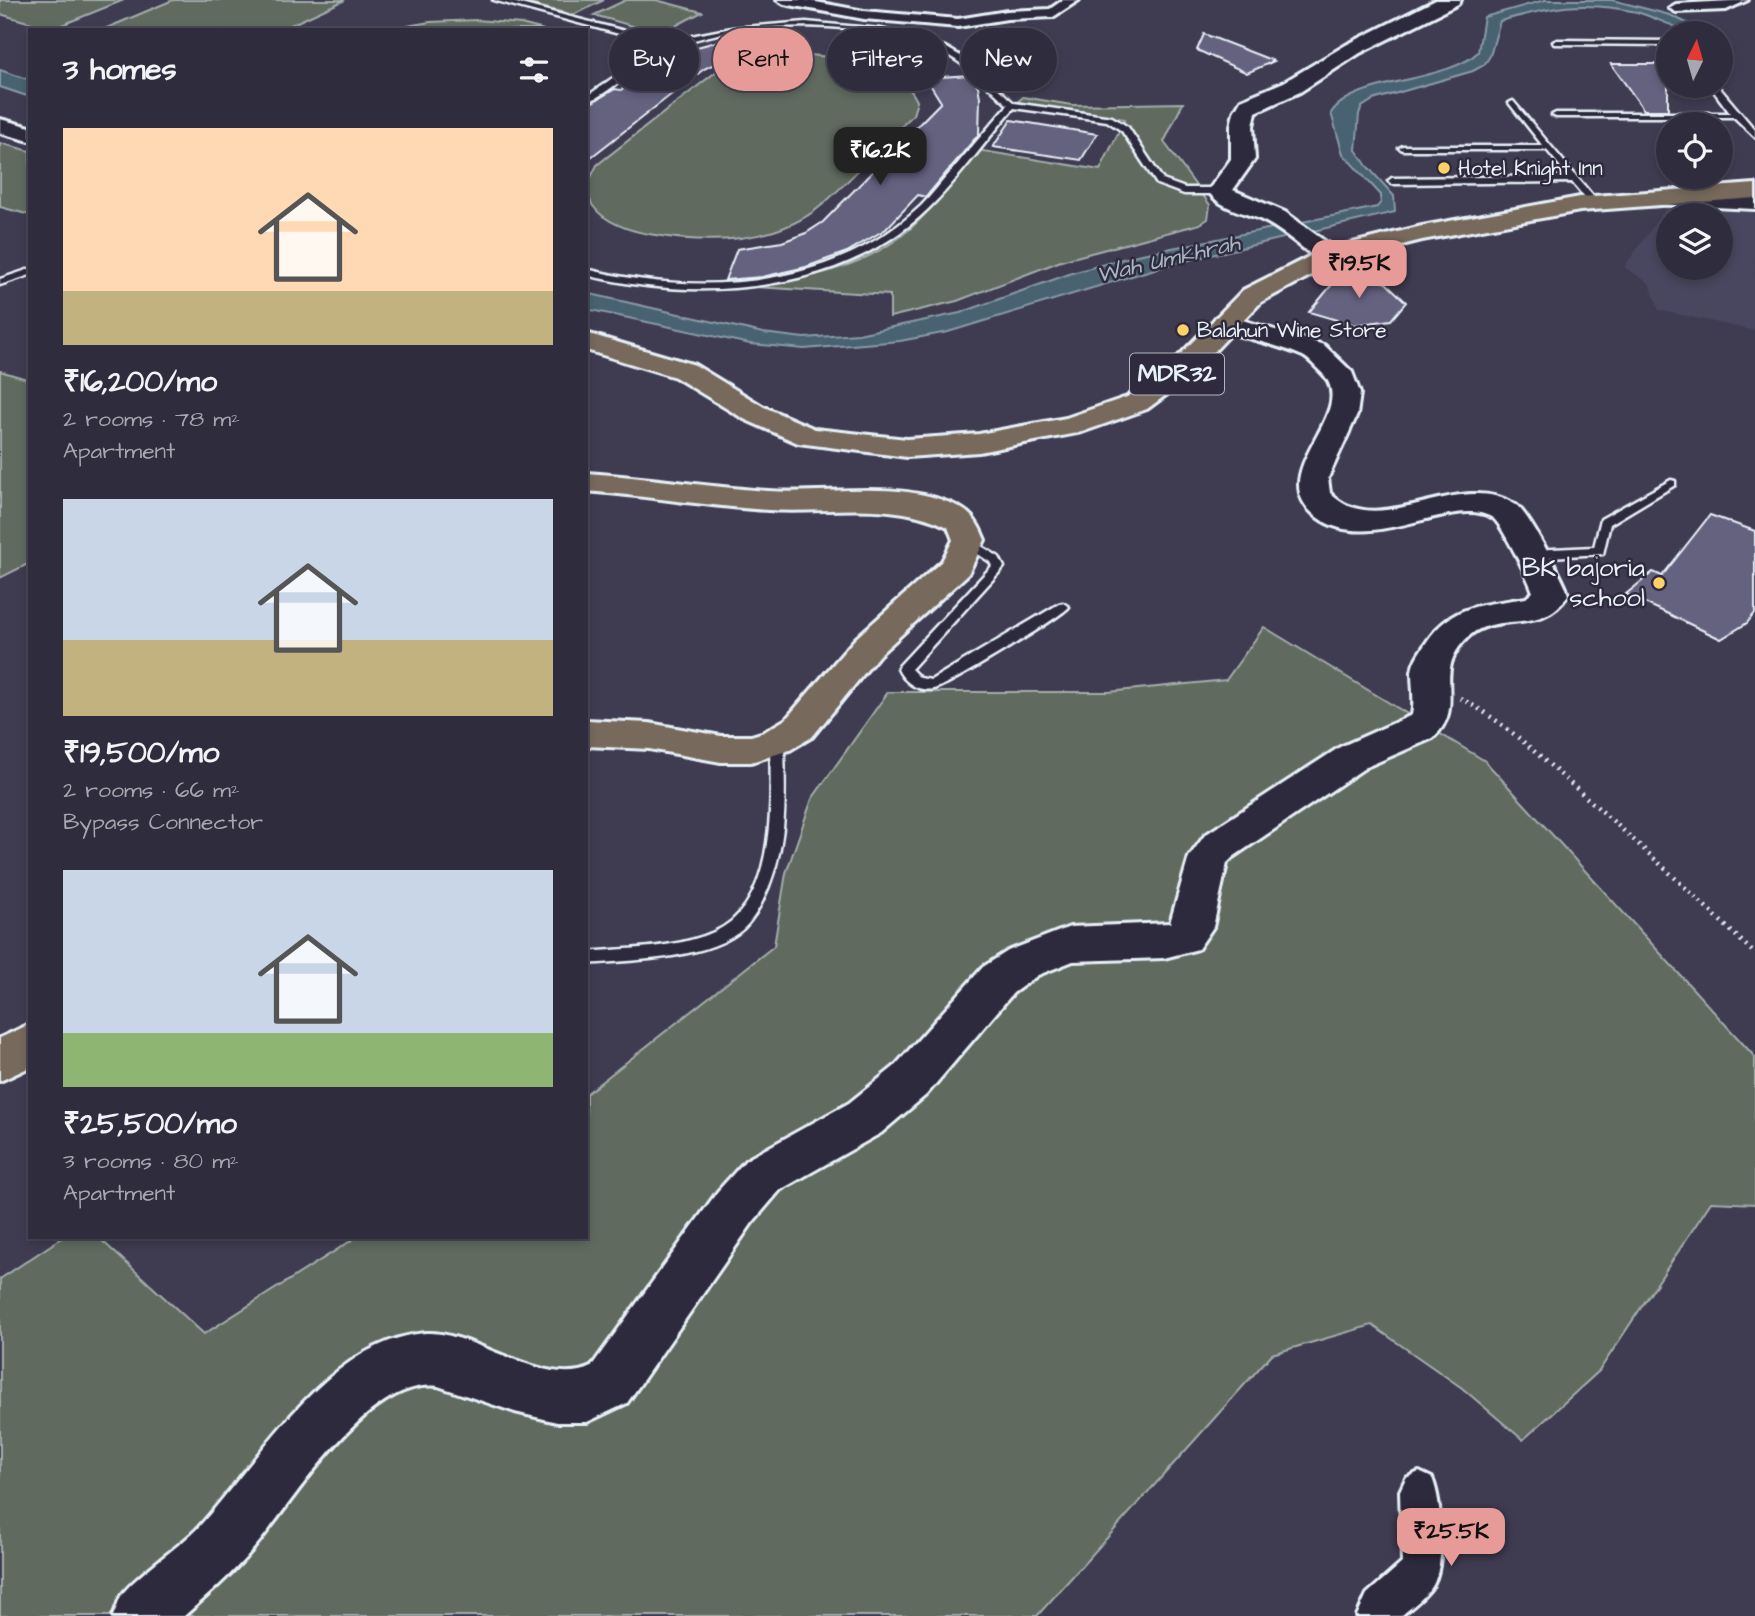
<!DOCTYPE html>
<meta charset="utf-8">
<style>
:root{--surface:#2f2c3d;--page:#373444;--text:#f1f3f6;--muted:#a7a7b0;--line:#4a4857;--accent:#e69b98}
body{margin:0;font-family:"Architects Daughter",sans-serif;background:var(--page);color:var(--text);height:100vh;display:flex;flex-direction:column;font-size:26px;white-space:nowrap}
*{box-sizing:border-box;margin:0}
p{font-size:23px;color:var(--muted)}
.icon{flex:none;width:38px;height:38px;fill:none;stroke:currentColor;stroke-width:2;stroke-linecap:round;stroke-linejoin:round}
.map{position:relative;flex:1;overflow:hidden}
.details{position:absolute;left:28px;top:28px;width:560px;height:1211px;display:flex;flex-direction:column;background:var(--surface);border-radius:0px;box-shadow:0 4px 10px #0003,0 0 0 2px var(--line)}
.details>*{flex:none}
.hud{position:absolute;left:609px;top:28px;width:665px;height:63px;display:flex;gap:14px}
.needle{width:46px;rotate:5deg}
.controls{position:absolute;left:1656px;top:21px;display:grid;gap:14px}
.controls a{display:grid;place-items:center;width:77px;height:77px;border-radius:50%;background:var(--surface);box-shadow:0 4px 10px #0003,0 0 0 2px var(--line);font-size:35px}
.price{position:absolute;translate:-50% -60px;padding:0 16px;border-radius:14px;background:var(--accent);color:#111;font-size:23px;line-height:46px;filter:drop-shadow(0 2px 4px #0008)}
.price::after{content:'';position:absolute;left:50%;top:42px;width:21px;height:16px;margin-left:-10px;background:inherit;clip-path:polygon(0 0,100% 0,50% 100%)}
.price.active{background:#222;color:#fff}
ul{padding:0;list-style:none}
li{display:grid;align-content:center;gap:14px;height:371px;padding:0 35px}
li span{display:grid;place-items:center;height:217px;border-radius:0px;color:#555}
li>.icon{margin-inline-start:auto}
span .icon{width:126px;height:126px;fill:#fffc;stroke-width:1}
li b{font-size:30px}
h2{display:flex;justify-content:space-between;align-items:center;height:84px;padding:0 35px;font-size:30px}
.tag{padding:0 24px;border-radius:32px;background:var(--surface);box-shadow:0 4px 10px #0003,0 0 0 2px var(--line);font-size:24px;line-height:63px}
.tag.active{background:var(--accent);color:#111}
.map>svg:first-child{display:block}
.built{fill:#4a475f;fill-rule:evenodd}
.green{fill:#606b5f;stroke:#a4aeac;stroke-width:2}
.water{fill:#496271;stroke:#899ba7;stroke-width:2}
.building{fill:#656280;stroke:#e8f1f8;stroke-width:2}
.lines{fill:none;stroke-linecap:round;stroke-linejoin:round}
.lane-casing{stroke:#e8f1f8;stroke-width:5}
.street-casing{stroke:#e8f1f8;stroke-width:6}
.secondary-casing{stroke:#e8f1f8;stroke-width:6}
.primary-casing{stroke:#e8f1f8;stroke-width:6}
.path{stroke:#e8f1f8;stroke-width:4.5;stroke-dasharray:2 5;stroke-linecap:butt}
.lane{fill:#2f2a3d;fill-rule:evenodd}
.street{fill:#2f2a3d;fill-rule:evenodd}
.secondary{fill:#2f2a3d;fill-rule:evenodd}
.primary{fill:#77695c;fill-rule:evenodd}
.poi-dot{fill:#ffd166;stroke:#2f2a3d;stroke-width:2.5}
.labels{text-anchor:middle;dominant-baseline:central;stroke-width:5;stroke-linejoin:round;paint-order:stroke}
.far-poi-label{font-size:21px;fill:#e8f1f8;stroke:#2f2a3d;text-anchor:start}
.far-water-label{font-size:23px;font-style:italic;fill:#a8b8c2;stroke:#2f2a3d}
.shield{fill:#2f2a3d;stroke:#b0b5c0;stroke-width:2}
.shield-label{font-size:24px;font-weight:bold;fill:#e8f1f8}
.poi-label{font-size:26px;fill:#e8f1f8;stroke:#2f2a3d;text-anchor:end}
</style>
<div class="map">
<svg width="1755" height="1616" viewBox="0 0 1755 1616">
<rect width="100%" height="100%" fill="#3f3b51"/>
<filter id="ink" filterUnits="userSpaceOnUse"><feTurbulence type="fractalNoise" baseFrequency=".0143" numOctaves="2"/><feDisplacementMap in="SourceGraphic" scale="14" xChannelSelector="R" yChannelSelector="G"/><feConvolveMatrix kernelMatrix="1 2 1 2 8 2 1 2 1" color-interpolation-filters="sRGB"/></filter>
<g filter="url(#ink)">
<path class="built" d="M1669 204 1755 207V331L1659 310 1649 283 1624 267ZM1668 215H1720V268H1668Z"/>
<g class="green">
<polygon points="0,0 124,0 52,29 0,14"/>
<polygon points="173,0 345,0 280,30 102,30"/>
<polygon points="514,0 604,0 573,15"/>
<polygon points="626,0 656,0 702,12 660,34 594,15"/>
<polygon points="477,20 521,24 544,30 384,30 430,22"/>
<path d="M809 55C848 59 898 61 917 101L913 115C883 144 854 177 822 205 775 245 705 244 649 234 630 231 604 222 593 206 589 201 588 191 587 185L597 165 726 64Z"/>
<path d="M1023 97 1072 105 1183 103 1164 142 1210 205 1208 219 1200 224 1061 261 957 301 890 317V295L736 286C798 281 863 271 911 228 936 206 956 176 977 150L1100 170 1125 119 1016 103Z"/>
<polygon points="0,143 30,151 30,215 0,207"/>
<polygon points="0,371 30,380 30,563 0,578"/>
<polygon points="1264,627 1485,761 1755,1057 1755,1204 1711,1202 1599,1371 1523,1440 1462,1388 1372,1325 1272,1354 1037,1616 0,1616 0,1279 63,1237 98,1237 204,1334 357,1237 586,1237 586,1094 774,946 786,873 812,799 888,692 1108,692 1226,680"/>
</g>
<g class="water">
<path d="M1545 0H1612L1670 15 1708 33C1682 33 1662 20 1637 12 1581 0 1553 7 1500 21L1490 56 1484 65 1473 71 1373 100 1362 107 1359 114 1356 150 1367 166 1394 196 1395 212 1168 265 948 332 900 341 804 349 750 344 586 309V293L763 333 804 338 858 334 960 313 1072 273 1137 255 1377 207 1381 202V195L1343 154 1331 113C1353 78 1447 83 1478 52L1484 17Z"/>
<polygon points="0,70 30,80 30,97 0,87"/>
</g>
<g class="building">
<polygon points="758,31 761,40 704,69 586,161 586,106 615,89 621,90 655,65 675,56 697,47"/>
<polygon points="1204,34 1274,61 1247,73 1197,50"/>
<polygon points="1611,64 1668,64 1668,110 1644,110"/>
<polygon points="970,75 978,86 980,97 979,134 926,197 918,195 886,229 847,252 806,267 762,277 725,280 737,249 782,242 806,233 823,222 941,102 926,78"/>
<polygon points="1011,120 1097,134 1081,160 993,147"/>
<polygon points="1345,269 1386,283 1406,302 1391,320 1354,325 1309,312"/>
<polygon points="1710,515 1755,531 1755,613 1747,623 1721,639 1626,594 1653,572 1662,576"/>
</g>
<g class="lines">
<defs>
<g id="lane">
<path d="M493 0H505L671 43 696 35 732 28 806 22 881 29 916 37 945 47 964 58 1014 103 1112 117 1128 127 1163 180 1185 188H1220L1224 191 1220 194H1184L1157 184 1122 131 1107 121 1014 108C986 140 958 180 928 209 841 294 698 303 586 275V269C698 297 834 289 921 206 931 196 940 184 949 174 968 151 988 128 1008 105 988 87 970 67 946 54 879 18 740 18 671 48 640 62 616 89 586 103V97L635 62 664 46Z"/>
<polygon points="1557,40 1668,41 1668,45 1554,44 1553,42"/>
<polygon points="1710,86 1718,86 1755,130 1755,137 1734,117 1556,117 1552,115 1556,113 1730,113"/>
<polygon points="1513,101 1597,201 1597,205 1591,205 1572,182 1392,184 1388,181 1392,178 1568,176 1547,150 1403,150 1399,148 1403,146 1543,146 1509,103"/>
<polygon points="30,269 30,275 0,285 0,279"/>
<polygon points="1671,480 1675,481 1675,485 1610,524 1603,554 1531,558 1525,554 1531,550 1594,547 1601,519"/>
<path d="M970 539 999 557 1004 567 913 667 911 669 920 678 931 680 1059 604 1063 603 1069 607C1059 618 947 687 933 689 918 692 904 682 898 669L899 666 992 566 990 562 966 546V540Z"/>
<path d="M777 736 784 741C785 800 789 849 761 904 755 915 748 926 738 933 701 960 631 960 586 964V952C627 948 676 949 714 932 778 904 771 798 770 741Z"/>
</g>
<g id="street">
<polygon points="777,0 805,0 864,11 958,19 1007,11 1050,9 1063,0 1079,0 1053,17 1007,19 958,27 864,19 784,4"/>
<polygon points="1748,0 1726,10 1676,12 1669,8 1676,4"/>
<path d="M1419 1472 1432 1478C1442 1501 1445 1563 1433 1585 1426 1597 1411 1607 1401 1616H1357L1367 1594 1402 1563 1400 1491 1406 1478Z"/>
</g>
<g id="secondary">
<path d="M1436 0H1461L1458 4 1360 53 1300 92 1256 112 1253 126 1255 159 1233 190 1285 212 1338 251 1342 256 1338 261 1329 264 1320 261C1303 249 1285 232 1266 222 1247 212 1221 210 1208 191L1231 159V126L1234 112 1241 100 1284 82 1346 45Z"/>
<polygon points="0,119 30,127 30,141 0,133"/>
<polygon points="1663,192 1755,195 1755,209 1654,204 1651,199 1654,194"/>
<path d="M1226 315 1324 345 1352 372 1360 393 1357 415 1328 478 1330 493C1378 543 1458 467 1516 505 1528 513 1559 572 1566 588L1568 595C1542 636 1497 610 1468 637 1429 673 1469 705 1433 738L1366 767 1233 857 1227 863 1213 927 1198 949 1164 958 1073 961 1038 975 1013 993 926 1095 881 1133 780 1190 752 1223 627 1403 587 1422H557L515 1412 438 1386C366 1377 295 1501 253 1549 232 1574 208 1595 184 1616H113C116 1610 118 1602 121 1596 135 1576 177 1549 197 1529 259 1462 326 1341 426 1333 472 1330 545 1390 591 1367L718 1191 746 1160 849 1103 894 1067 983 967 1008 951 1070 927 1170 923 1189 857 1205 835 1340 747 1412 715C1415 700 1412 687 1412 672 1413 661 1420 652 1426 643 1451 604 1484 605 1526 598L1533 592C1529 580 1502 524 1493 518 1453 493 1370 557 1317 517 1258 472 1367 411 1319 370 1314 365 1309 359 1303 356 1276 344 1244 338 1216 329L1212 323 1216 317Z"/>
</g>
<g id="primary">
<polygon points="1755,184 1755,198 1580,211 1422,240 1338,261 1261,302 1189,378 1147,409 1082,432 979,452 907,457 798,443 744,419 675,377 586,350 586,333 695,365 764,407 815,429 907,439 979,434 1066,418 1127,397 1169,366 1243,290 1320,251 1422,226 1580,197"/>
<path d="M586 473C647 477 707 487 768 491 827 495 894 480 950 503 970 511 977 520 985 540L968 574 879 655 812 737 790 750 751 762H721L649 749 586 746V720L649 723 721 736H751L764 732 786 719 855 639 942 561 953 540 948 527C892 499 828 514 768 510 707 506 647 496 586 491Z"/>
<polygon points="30,1024 30,1067 0,1081 0,1038"/>
</g>
</defs>
<use href="#lane" class="lane-casing"/>
<use href="#street" class="street-casing"/>
<use href="#secondary" class="secondary-casing"/>
<use href="#primary" class="primary-casing"/>
<path class="path" d="M1460 698C1502 720 1535 752 1570 783 1633 838 1695 896 1755 954"/>
<use href="#lane" class="lane"/>
<use href="#street" class="street"/>
<use href="#secondary" class="secondary"/>
<use href="#primary" class="primary"/>
</g>
</g>
<g class="poi-dot">
<circle cx="1444" cy="168" r="7"/>
<circle cx="1183" cy="330" r="7"/>
<circle cx="1659" cy="583" r="7"/>
</g>
<g class="labels">
<g class="far-poi-label">
<text x="1458" y="168">Hotel Knight Inn</text>
<text x="1197" y="330">Balahun Wine Store</text>
</g>
<g class="far-water-label">
<text transform="translate(1168 259) rotate(-13)">Wah Umkhrah</text>
</g>
<rect class="shield" x="1130" y="353.5" width="94" height="41" rx="5"/>
<g class="shield-label">
<text x="1177" y="374">MDR32</text>
</g>
<g class="poi-label">
<text x="1645" y="568">BK bajoria<tspan x="1645" dy="30">school</tspan></text>
</g>
</g>
</svg>
<div class="controls">
<a><svg class="needle" viewBox="-14 -14 28 28"><path d="M0-13l5 13h-10z" fill="#e53935"/><path d="M0 13l5-13h-10z" fill="#a7a7b0"/></svg></a>
<a><svg class="icon" aria-label="locate" viewBox="0 0 24 24"><circle cx="12" cy="12" r="6"/><path d="M12 2v4M12 18v4M2 12h4M18 12h4"/></svg></a>
<a><svg class="icon" aria-label="layers" viewBox="0 0 24 24"><path d="M12 4l9 5-9 5-9-5zM3 14l9 5 9-5"/></svg></a>
</div>
<b class="price active" style="left:880px;top:187px">₹16.2K</b>
<b class="price" style="left:1359px;top:300px">₹19.5K</b>
<b class="price" style="left:1451px;top:1568px">₹25.5K</b>
<div class="hud">
<a class="tag">Buy</a>
<a class="tag active">Rent</a>
<a class="tag">Filters</a>
<a class="tag">New</a>
</div>
<section class="details">
<h2>3 homes<svg class="icon" aria-label="filters" viewBox="0 0 24 24"><path d="M4 7h16M4 17h16"/><circle cx="9" cy="7" r="2"/><circle cx="15" cy="17" r="2"/></svg></h2>
<ul>
<li><span style="background:linear-gradient(#ffd9b3 75%,#c2b280 0)"><svg class="icon" aria-label="home" viewBox="0 0 24 24"><path d="M3 11l9-7 9 7M6 9v11h12V9"/></svg></span><div><b>₹16,200/mo</b><p>2 rooms · 78 m²</p><p>Apartment</p></div></li>
<li><span style="background:linear-gradient(#c9d6e8 65%,#c2b280 0)"><svg class="icon" aria-label="home" viewBox="0 0 24 24"><path d="M3 11l9-7 9 7M6 9v11h12V9"/></svg></span><div><b>₹19,500/mo</b><p>2 rooms · 66 m²</p><p>Bypass Connector</p></div></li>
<li><span style="background:linear-gradient(#c9d6e8 75%,#8fb573 0)"><svg class="icon" aria-label="home" viewBox="0 0 24 24"><path d="M3 11l9-7 9 7M6 9v11h12V9"/></svg></span><div><b>₹25,500/mo</b><p>3 rooms · 80 m²</p><p>Apartment</p></div></li>
</ul>
</section>
</div>
